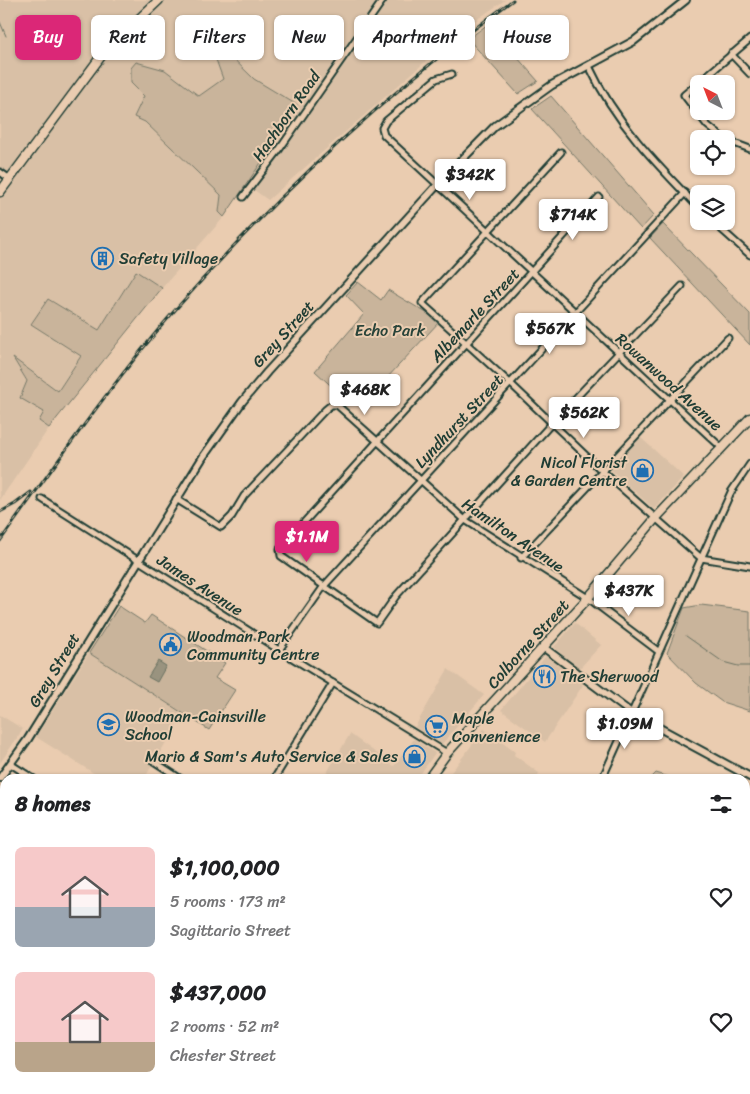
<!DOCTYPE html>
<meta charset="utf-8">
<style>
:root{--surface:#fff;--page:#f2f2f2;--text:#202124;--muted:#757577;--accent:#db2777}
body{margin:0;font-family:Sriracha,sans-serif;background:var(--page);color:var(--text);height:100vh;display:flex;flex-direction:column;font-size:19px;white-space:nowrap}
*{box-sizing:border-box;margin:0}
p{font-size:16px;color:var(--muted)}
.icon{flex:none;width:28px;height:28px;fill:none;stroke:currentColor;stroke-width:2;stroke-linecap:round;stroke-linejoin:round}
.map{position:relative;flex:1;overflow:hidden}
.details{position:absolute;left:0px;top:774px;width:750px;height:321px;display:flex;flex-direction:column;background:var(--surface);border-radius:15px 15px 0 0;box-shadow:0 1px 4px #0004}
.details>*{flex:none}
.guide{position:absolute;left:15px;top:15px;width:720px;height:45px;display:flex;gap:10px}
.needle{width:32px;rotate:318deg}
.fabs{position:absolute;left:690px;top:75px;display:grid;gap:10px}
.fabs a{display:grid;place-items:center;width:45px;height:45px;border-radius:8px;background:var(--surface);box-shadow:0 1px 4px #0004;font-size:25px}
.price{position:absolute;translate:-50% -42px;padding:0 11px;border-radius:5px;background:#fff;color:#222;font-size:16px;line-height:32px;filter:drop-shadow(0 1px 2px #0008)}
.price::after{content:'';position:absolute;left:50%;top:30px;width:15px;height:11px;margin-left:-8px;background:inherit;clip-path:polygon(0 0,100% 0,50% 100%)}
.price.active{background:var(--accent);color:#fff}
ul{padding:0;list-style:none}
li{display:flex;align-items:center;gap:15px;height:125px;padding:0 15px}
li span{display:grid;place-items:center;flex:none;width:140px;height:100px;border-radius:8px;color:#555}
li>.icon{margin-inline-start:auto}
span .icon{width:60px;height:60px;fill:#fffc;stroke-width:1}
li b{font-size:21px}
h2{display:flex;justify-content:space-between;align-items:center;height:60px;padding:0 15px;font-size:21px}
.pill{padding:0 18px;border-radius:8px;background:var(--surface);box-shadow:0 1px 4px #0004;font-size:18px;line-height:45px}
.pill.active{background:var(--accent);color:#fff}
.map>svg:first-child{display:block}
.built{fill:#d9c0a6}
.green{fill:#c9b49b;stroke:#747868}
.water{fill:#99937f;stroke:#687161}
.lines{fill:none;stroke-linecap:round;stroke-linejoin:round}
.stream{stroke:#687161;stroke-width:1}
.minor-casing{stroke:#1f3d34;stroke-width:9}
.tertiary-casing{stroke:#1f3d34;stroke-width:10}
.secondary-casing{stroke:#1f3d34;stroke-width:11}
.minor{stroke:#eaccb0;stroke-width:5}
.tertiary{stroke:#eaccb0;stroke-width:6}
.secondary{stroke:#eaccb0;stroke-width:8}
.rail-casing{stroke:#1f3d34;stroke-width:3}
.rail{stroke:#eaccb0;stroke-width:1;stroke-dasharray:4;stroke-linecap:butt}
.labels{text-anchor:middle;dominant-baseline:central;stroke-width:4;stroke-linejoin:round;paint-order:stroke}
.street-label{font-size:16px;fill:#1f3d34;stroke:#eaccb0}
.poi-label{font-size:16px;fill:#1f3d34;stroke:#eaccb0;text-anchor:start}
.park-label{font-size:16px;fill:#284339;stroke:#eaccb0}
</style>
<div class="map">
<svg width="750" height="1094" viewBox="0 0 750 1094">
<rect width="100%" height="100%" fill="#eaccb0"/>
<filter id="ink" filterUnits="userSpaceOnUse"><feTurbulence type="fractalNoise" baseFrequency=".02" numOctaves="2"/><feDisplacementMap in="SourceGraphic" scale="10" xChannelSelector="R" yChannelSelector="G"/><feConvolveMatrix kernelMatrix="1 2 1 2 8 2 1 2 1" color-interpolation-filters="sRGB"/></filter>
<g filter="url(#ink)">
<g class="built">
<polygon points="0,0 505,0 459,32 268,200 246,184 297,105 254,79 207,34 223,79 199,97 165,70 136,62 144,99 134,117 145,122 221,195 219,212 224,217 162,288 136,272 99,331 49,299 31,324 81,356 58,391 14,359 44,412 39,421 49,428 0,500"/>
<polygon points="640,437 684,477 654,509 611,470"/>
<polygon points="575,623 601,645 579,669 554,647"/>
<polygon points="89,653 183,714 144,779 103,779 36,737"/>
<polygon points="546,656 583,685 545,742 501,710"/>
<polygon points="448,669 484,695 442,744 415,727"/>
<polygon points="0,715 23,729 0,763"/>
<polygon points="484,729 515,752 514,755 539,773 536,779 446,779"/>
<polygon points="350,734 394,766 414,739 435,753 417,779 323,779"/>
<polygon points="257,1090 298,1090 304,1094 255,1094"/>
</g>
<g class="green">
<polygon points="488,24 538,81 518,94 468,39"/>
<polygon points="206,32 254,79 297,105 269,151 224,217 219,212 221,195 145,122 134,117 144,96 131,83 131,68 136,62 165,70 199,96 223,79"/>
<polygon points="551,96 654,215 641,229 532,109"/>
<polygon points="663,224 750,314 750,345 650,238"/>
<polygon points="136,271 162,288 49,428 39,421 44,412 20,398 27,381 13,358 58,391 81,356 31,324 48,299 99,330"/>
<polygon points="358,282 381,300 388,290 440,321 372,394 354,383 341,395 315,371 364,314 346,295"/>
<polygon points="701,605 750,611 750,711 722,702 696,683 667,653 684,608"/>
<polygon points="119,606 145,623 151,615 225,663 215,678 235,690 209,730 89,653"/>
<polygon points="656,773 676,779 650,779"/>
<polygon points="745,812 750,814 750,1026 745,1026 745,941 749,931 750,902 745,899"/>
<polygon points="501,1090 530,1090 527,1094 500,1094"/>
</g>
<polygon class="water" points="158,661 166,666 157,682 148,677"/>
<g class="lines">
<g class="stream">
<polyline points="0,22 6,36"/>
<polyline points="686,636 723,662 738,666 750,666"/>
<polyline points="745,822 750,824"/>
<polyline points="745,1005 750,1005"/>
<polyline points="520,1094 522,1090"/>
</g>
<defs>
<g id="minor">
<polyline points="731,54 750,74"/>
<path d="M589 66C615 122 656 164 699 208"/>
<polyline points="452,74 436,79 386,121 382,128 384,135 722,448"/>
<polyline points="724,139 707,125 684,95 750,39"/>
<polyline points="726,140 750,149"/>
<polyline points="561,152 422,303 510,383 601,470 701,558 750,566"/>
<polyline points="0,172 10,179"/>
<polyline points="243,197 279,150 383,0"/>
<polyline points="599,197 288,540 280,549 281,556 377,623 396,596 552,423 682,286"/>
<polyline points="712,221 750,255"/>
<polyline points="42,499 279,650 447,753"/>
<polyline points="176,499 221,527 232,516 244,496 325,410 331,405 337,405 465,520 588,598 658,651"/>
<polyline points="521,558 728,338"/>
<polyline points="279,650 324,586 685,193"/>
<polyline points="152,760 181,779"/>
<polyline points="12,765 34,779"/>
<polyline points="274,779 333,683"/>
<polyline points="602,779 731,492 750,464"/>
<polyline points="0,1015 5,1013"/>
<polyline points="0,1084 5,1088"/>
<polyline points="745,1088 750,1086"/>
<polyline points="9,1090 15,1094"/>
<polyline points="168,1090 174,1094"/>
<polyline points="307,1090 313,1094"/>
<polyline points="718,1090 722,1094"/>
<polyline points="453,1094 455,1090"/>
<polyline points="594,1094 596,1090"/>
<polyline points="730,1094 739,1090"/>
</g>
<g id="tertiary">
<polyline points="543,647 630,712 750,777"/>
<polyline points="0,778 28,739 203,457 242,402 267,372 442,180 495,126 552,85 634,41 686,0"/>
</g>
<g id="secondary">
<polyline points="0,192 105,51 159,0"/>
<polyline points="428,779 447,753 588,598 655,519 750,418"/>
<polyline points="0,1057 5,1060"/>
<polyline points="0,1067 5,1070"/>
<polyline points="45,1090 52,1094"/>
<polyline points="241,1094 243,1090"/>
</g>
</defs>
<use href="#minor" class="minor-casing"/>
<use href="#tertiary" class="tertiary-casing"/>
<use href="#secondary" class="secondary-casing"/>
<use href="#minor" class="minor"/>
<use href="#tertiary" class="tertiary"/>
<use href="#secondary" class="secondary"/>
<defs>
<g id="rail">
<polyline points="0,512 15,504 31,492"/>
<path d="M0 541C57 463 112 382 176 309 277 194 389 91 513 0"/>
</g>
</defs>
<use href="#rail" class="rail-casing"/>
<use href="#rail" class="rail"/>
</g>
</g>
<defs>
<symbol id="building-ring" viewBox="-11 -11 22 22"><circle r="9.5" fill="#eaccb0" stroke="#1f6fb2" stroke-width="1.5"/><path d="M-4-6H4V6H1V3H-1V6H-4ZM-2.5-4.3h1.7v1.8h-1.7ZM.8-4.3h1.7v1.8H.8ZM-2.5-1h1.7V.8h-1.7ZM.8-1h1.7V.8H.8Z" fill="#1f6fb2"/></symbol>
<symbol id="shop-ring" viewBox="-11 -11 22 22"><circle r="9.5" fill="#eaccb0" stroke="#1f6fb2" stroke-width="1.5"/><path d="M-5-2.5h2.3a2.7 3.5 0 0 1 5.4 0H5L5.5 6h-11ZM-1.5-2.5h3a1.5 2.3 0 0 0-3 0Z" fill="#1f6fb2"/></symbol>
<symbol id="civic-ring" viewBox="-11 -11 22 22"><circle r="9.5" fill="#eaccb0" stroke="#1f6fb2" stroke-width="1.5"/><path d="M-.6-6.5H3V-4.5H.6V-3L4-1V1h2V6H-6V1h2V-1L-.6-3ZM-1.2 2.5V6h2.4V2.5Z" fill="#1f6fb2"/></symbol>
<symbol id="restaurant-ring" viewBox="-11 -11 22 22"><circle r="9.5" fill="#eaccb0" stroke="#1f6fb2" stroke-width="1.5"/><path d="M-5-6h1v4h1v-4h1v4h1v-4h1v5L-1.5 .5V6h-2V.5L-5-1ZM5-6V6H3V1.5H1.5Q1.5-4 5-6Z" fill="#1f6fb2"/></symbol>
<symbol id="school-ring" viewBox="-11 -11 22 22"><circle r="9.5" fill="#eaccb0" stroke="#1f6fb2" stroke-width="1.5"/><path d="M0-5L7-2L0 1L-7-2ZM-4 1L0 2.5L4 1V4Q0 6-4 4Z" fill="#1f6fb2"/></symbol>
<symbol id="supermarket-ring" viewBox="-11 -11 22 22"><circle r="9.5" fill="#eaccb0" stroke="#1f6fb2" stroke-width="1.5"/><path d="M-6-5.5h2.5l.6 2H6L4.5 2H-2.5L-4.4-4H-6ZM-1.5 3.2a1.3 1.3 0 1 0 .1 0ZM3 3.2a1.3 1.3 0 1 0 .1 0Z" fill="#1f6fb2"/></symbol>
</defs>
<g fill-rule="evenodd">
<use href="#building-ring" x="90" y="246" width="25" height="25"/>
<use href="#shop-ring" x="630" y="458" width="25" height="25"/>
<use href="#civic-ring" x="158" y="632" width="25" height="25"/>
<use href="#restaurant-ring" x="532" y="664" width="25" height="25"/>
<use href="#school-ring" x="96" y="712" width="25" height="25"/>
<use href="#supermarket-ring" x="424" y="714" width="25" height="25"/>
<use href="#shop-ring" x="402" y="744" width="25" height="25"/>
</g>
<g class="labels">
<g class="street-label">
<text transform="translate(286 116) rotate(-55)">Hachborn Road</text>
<text transform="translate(475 315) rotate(-47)">Albemarle Street</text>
<text transform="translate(283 334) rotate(-48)">Grey Street</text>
<text transform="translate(669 382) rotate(42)">Rowanwood Avenue</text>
<text transform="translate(459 421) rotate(-47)">Lyndhurst Street</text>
<text transform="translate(513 535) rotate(34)">Hamilton Avenue</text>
<text transform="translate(200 585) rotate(33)">James Avenue</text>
<text transform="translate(528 644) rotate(-48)">Colborne Street</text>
<text transform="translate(54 670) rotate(-59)">Grey Street</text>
</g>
<g class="poi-label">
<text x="119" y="258">Safety Village</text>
<text x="627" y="462" text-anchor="end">Nicol Florist<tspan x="627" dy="18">&amp; Garden Centre</tspan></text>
<text x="187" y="636">Woodman Park<tspan x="187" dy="18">Community Centre</tspan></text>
<text x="560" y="676">The Sherwood</text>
<text x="125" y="716">Woodman-Cainsville<tspan x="125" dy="18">School</tspan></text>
<text x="452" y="718">Maple<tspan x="452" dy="18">Convenience</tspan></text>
<text x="398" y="756" text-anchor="end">Mario &amp; Sam's Auto Service &amp; Sales</text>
</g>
<g class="park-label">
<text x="390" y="330">Echo Park</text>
</g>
</g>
</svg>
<div class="fabs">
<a><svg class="needle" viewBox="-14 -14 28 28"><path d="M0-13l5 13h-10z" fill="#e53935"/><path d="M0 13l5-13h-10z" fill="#757577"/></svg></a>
<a><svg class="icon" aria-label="locate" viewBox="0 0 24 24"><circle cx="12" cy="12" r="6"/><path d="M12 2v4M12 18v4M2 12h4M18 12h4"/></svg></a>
<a><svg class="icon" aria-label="layers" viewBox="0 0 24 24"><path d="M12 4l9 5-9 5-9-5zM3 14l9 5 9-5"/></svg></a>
</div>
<b class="price" style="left:470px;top:201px">$342K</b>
<b class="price" style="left:573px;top:241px">$714K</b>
<b class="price" style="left:550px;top:355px">$567K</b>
<b class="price" style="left:365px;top:416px">$468K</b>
<b class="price" style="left:584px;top:439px">$562K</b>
<b class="price active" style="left:307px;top:563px">$1.1M</b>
<b class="price" style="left:629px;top:617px">$437K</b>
<b class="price" style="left:625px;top:750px">$1.09M</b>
<div class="guide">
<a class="pill active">Buy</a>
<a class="pill">Rent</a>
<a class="pill">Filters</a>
<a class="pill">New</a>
<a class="pill">Apartment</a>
<a class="pill">House</a>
</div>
<section class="details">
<h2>8 homes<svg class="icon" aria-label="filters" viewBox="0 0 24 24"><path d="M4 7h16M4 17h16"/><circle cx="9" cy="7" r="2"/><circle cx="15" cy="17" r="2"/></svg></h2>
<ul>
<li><span style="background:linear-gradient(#f6c9c9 60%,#9aa5b1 0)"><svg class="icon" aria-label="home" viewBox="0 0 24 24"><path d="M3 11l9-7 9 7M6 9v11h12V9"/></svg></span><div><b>$1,100,000</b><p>5 rooms · 173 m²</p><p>Sagittario Street</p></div><svg class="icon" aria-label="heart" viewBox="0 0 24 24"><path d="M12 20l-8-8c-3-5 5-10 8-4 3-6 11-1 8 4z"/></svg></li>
<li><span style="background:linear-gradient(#f6c9c9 70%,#b9a48a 0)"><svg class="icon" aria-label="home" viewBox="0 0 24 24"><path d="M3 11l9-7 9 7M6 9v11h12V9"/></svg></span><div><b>$437,000</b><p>2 rooms · 52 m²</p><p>Chester Street</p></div><svg class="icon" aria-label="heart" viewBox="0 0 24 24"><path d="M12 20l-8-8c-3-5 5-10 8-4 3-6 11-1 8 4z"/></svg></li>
</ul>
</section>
</div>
